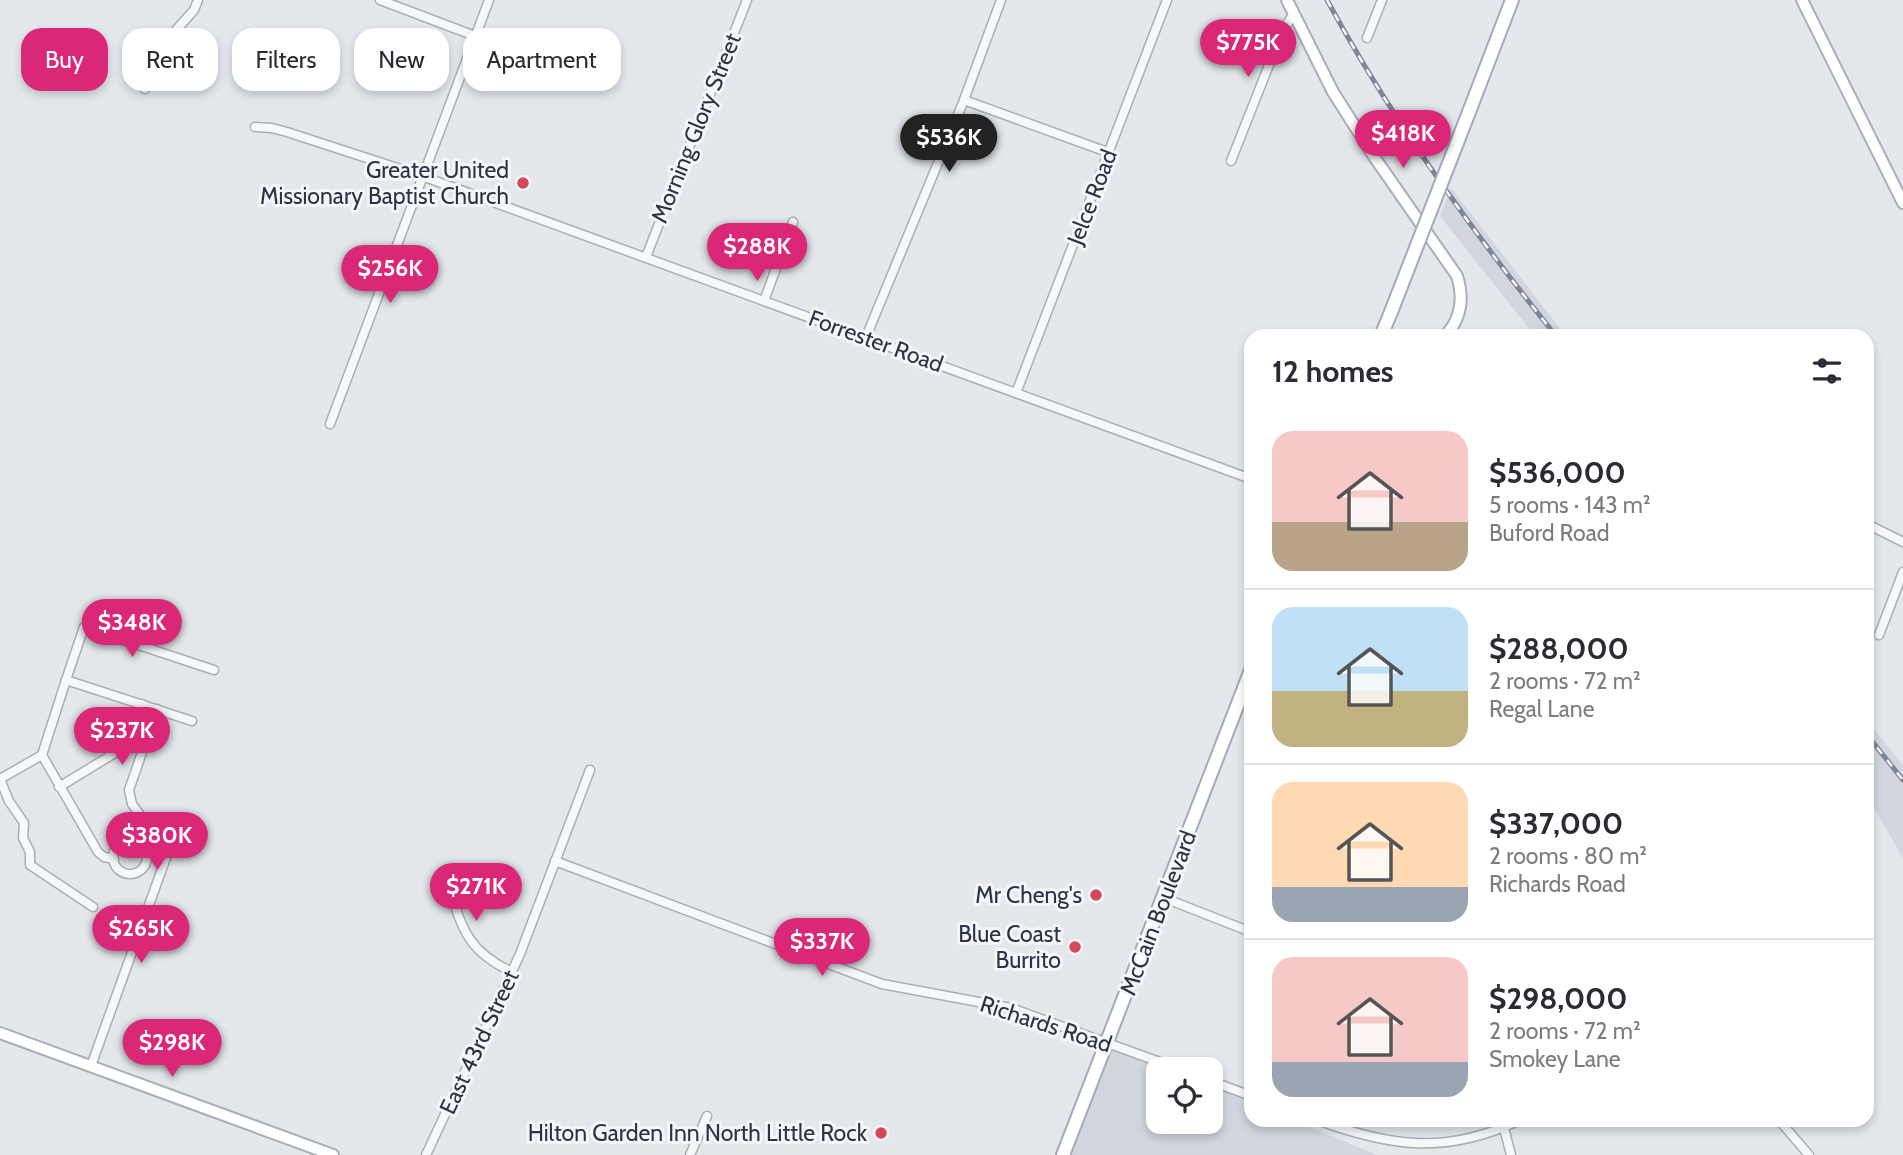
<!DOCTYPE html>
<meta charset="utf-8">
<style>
:root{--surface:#fff;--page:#f2f2f3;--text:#2b2b33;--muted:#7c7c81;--line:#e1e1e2;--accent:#db2777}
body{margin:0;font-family:Cabin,sans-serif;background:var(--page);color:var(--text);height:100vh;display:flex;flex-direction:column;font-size:26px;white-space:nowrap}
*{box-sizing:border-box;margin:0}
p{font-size:23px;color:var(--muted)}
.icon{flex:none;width:38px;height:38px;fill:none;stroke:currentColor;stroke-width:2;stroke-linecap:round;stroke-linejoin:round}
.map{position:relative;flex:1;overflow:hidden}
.details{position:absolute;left:1244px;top:329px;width:630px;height:798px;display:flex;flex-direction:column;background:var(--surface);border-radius:21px;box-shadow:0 4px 10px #0003}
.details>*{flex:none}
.hud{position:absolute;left:21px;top:28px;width:665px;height:63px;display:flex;gap:14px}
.tools{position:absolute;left:1146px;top:1057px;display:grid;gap:14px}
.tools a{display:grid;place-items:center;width:77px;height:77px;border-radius:14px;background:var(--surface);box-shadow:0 4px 10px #0003;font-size:35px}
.price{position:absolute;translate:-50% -60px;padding:0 16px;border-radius:24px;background:var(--accent);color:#fff;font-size:23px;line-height:46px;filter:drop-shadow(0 2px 4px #0008)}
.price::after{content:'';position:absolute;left:50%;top:42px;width:21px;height:16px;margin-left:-10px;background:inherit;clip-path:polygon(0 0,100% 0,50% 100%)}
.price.selected{background:#222;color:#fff}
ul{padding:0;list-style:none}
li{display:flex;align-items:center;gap:21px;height:175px;padding:0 28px}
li+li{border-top:2px solid var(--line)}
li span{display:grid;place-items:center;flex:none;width:196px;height:140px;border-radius:21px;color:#555}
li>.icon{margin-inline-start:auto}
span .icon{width:84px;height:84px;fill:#fffc;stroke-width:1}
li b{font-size:30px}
h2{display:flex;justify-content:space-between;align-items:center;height:84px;padding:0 28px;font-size:30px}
.pill{padding:0 24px;border-radius:21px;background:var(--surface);box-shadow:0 4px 10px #0003;font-size:24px;line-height:63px}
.pill.selected{background:var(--accent);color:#fff}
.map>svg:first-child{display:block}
.built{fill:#d2d6de}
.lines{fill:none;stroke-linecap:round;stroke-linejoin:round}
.street-casing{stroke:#a9aeb7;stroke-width:11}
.secondary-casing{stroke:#a9aeb7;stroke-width:14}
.primary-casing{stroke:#a3abb8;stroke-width:16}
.street{stroke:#f7f8fa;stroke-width:8}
.secondary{stroke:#fff;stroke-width:10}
.primary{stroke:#fff;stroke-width:12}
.rail-casing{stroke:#7d8696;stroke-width:5}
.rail{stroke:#f4f6f9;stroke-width:2.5;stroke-dasharray:8;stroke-linecap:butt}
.primary-bridge-casing{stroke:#a3abb8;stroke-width:16;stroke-linecap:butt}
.primary-bridge{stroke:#fff;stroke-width:12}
.poi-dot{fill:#d1495b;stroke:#f4f6f9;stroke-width:2.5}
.labels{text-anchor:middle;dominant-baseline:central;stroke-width:6;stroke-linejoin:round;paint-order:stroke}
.street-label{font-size:23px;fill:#2b3445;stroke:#f4f6f9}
.poi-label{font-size:23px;fill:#2b3445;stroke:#f4f6f9;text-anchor:end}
</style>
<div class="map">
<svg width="1903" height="1155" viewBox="0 0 1903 1155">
<rect width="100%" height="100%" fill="#e4e7ec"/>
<g class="built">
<polygon points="1451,188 1566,336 1535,336 1440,216"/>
<polygon points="1867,721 1903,765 1903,858 1867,796"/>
<polygon points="1107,1043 1171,1069 1158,1069 1158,1122 1211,1122 1211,1086 1251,1103 1251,1120 1293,1120 1377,1155 1063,1155"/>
</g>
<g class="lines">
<defs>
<g id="street">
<polyline points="380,0 475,36"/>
<polyline points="1367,38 1382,0"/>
<polyline points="469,52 566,84"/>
<polyline points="145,89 129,75 128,71 133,62 169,38 194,10 198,0"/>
<polyline points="964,100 1110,153"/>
<polyline points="255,127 272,128 287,132 422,176 1251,479"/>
<polyline points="1231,161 1282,32 1294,13"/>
<polyline points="646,257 747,0"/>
<polyline points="764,301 793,222"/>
<polyline points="866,337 964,100 1001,0"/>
<polyline points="1016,393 1167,0"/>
<polyline points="330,424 489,0"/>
<polyline points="1867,524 1903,542"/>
<polyline points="1879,635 1903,572"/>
<polyline points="66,680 84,627 214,670"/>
<polyline points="42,755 66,680 192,721"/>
<polyline points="0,779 42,755 98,852 104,857 114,859"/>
<polyline points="0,779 9,801 24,823 23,838 30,852 30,865 93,907"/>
<polyline points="59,787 123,748 131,738 142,704"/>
<circle cx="130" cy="857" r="17"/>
<polyline points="140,843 142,827 140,815 132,804 129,790 157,709"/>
<polyline points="555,861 882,984 1011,1008 1179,1069"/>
<path d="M444 874C462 922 461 948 512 972"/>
<polyline points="1164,898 1251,932"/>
<polyline points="91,1066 167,855"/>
<polyline points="1211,1081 1251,1096"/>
<path d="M1317 1120C1391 1147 1446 1155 1520 1120"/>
<polyline points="1779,1120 1809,1155"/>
<polyline points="1504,1128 1511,1155"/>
<polyline points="426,1155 520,954 590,770"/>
<polyline points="690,1155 707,1116"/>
</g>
<g id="secondary">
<path d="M1287 0 1333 92 1375 158 1457 276C1464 298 1461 319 1445 336"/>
<polyline points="1802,0 1903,203"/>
<polyline points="0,1033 333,1155"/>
</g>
<g id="primary">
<polyline points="1469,112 1512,0"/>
<polyline points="1381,336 1391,312"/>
<polyline points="1063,1155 1251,670"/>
</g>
</defs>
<use href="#street" class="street-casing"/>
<use href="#secondary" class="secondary-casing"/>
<use href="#primary" class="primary-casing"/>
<use href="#street" class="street"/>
<use href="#secondary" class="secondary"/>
<use href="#primary" class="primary"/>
<defs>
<g id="rail">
<path d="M1327 0C1392 120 1471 230 1556 336"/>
<polyline points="1867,735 1903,780"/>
</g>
</defs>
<use href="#rail" class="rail-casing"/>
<use href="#rail" class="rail"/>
<defs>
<polyline id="primary-bridge" points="1391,312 1469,112"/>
</defs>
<use href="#primary-bridge" class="primary-bridge-casing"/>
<use href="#primary-bridge" class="primary-bridge"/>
</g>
<g class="poi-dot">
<circle cx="523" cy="183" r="7"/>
<circle cx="1096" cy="895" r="7"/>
<circle cx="1075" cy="947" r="7"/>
<circle cx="881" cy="1133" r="7"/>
</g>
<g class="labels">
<g class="street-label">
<text transform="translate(696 128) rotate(-68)">Morning Glory Street</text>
<text transform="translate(1092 197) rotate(-69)">Jelce Road</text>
<text transform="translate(876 341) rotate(20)">Forrester Road</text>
<text transform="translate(1158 913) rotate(-69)">McCain Boulevard</text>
<text transform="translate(1046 1024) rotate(18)">Richards Road</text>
<text transform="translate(479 1042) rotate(-65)">East 43rd Street</text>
</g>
<g class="poi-label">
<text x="509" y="170">Greater United<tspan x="509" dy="26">Missionary Baptist Church</tspan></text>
<text x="1082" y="895">Mr Cheng's</text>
<text x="1061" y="934">Blue Coast<tspan x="1061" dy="26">Burrito</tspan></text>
<text x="867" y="1133">Hilton Garden Inn North Little Rock</text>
</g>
</g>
</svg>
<div class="tools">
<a><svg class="icon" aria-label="locate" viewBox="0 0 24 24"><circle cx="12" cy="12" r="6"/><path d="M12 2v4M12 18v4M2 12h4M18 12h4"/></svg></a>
</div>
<b class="price" style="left:1248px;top:79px">$775K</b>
<b class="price" style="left:1403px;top:170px">$418K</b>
<b class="price selected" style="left:949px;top:174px">$536K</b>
<b class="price" style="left:757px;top:283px">$288K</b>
<b class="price" style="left:390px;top:305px">$256K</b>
<b class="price" style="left:132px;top:659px">$348K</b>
<b class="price" style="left:122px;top:767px">$237K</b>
<b class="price" style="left:157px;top:872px">$380K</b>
<b class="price" style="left:476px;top:923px">$271K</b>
<b class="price" style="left:141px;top:965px">$265K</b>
<b class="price" style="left:822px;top:978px">$337K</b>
<b class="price" style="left:172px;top:1079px">$298K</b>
<div class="hud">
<a class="pill selected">Buy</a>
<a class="pill">Rent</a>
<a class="pill">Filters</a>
<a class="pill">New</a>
<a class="pill">Apartment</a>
</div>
<section class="details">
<h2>12 homes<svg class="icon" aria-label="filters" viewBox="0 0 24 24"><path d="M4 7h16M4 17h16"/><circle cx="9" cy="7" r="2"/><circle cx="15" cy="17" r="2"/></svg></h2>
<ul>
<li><span style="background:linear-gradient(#f6c9c9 65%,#b9a48a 0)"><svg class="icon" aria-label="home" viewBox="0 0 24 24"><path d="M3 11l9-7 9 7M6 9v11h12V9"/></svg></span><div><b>$536,000</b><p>5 rooms · 143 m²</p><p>Buford Road</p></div></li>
<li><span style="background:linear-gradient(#bfe0f5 60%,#c2b280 0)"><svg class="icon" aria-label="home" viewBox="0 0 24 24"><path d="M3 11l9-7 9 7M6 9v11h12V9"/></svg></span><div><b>$288,000</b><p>2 rooms · 72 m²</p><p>Regal Lane</p></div></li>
<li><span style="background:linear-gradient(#ffd9b3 75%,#9aa5b1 0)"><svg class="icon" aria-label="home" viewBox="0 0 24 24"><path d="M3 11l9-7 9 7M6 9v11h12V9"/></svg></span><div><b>$337,000</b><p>2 rooms · 80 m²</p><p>Richards Road</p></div></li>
<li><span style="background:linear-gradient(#f6c9c9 75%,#9aa5b1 0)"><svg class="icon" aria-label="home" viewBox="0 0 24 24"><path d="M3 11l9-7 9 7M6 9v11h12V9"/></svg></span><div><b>$298,000</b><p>2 rooms · 72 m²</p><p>Smokey Lane</p></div></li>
</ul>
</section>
</div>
